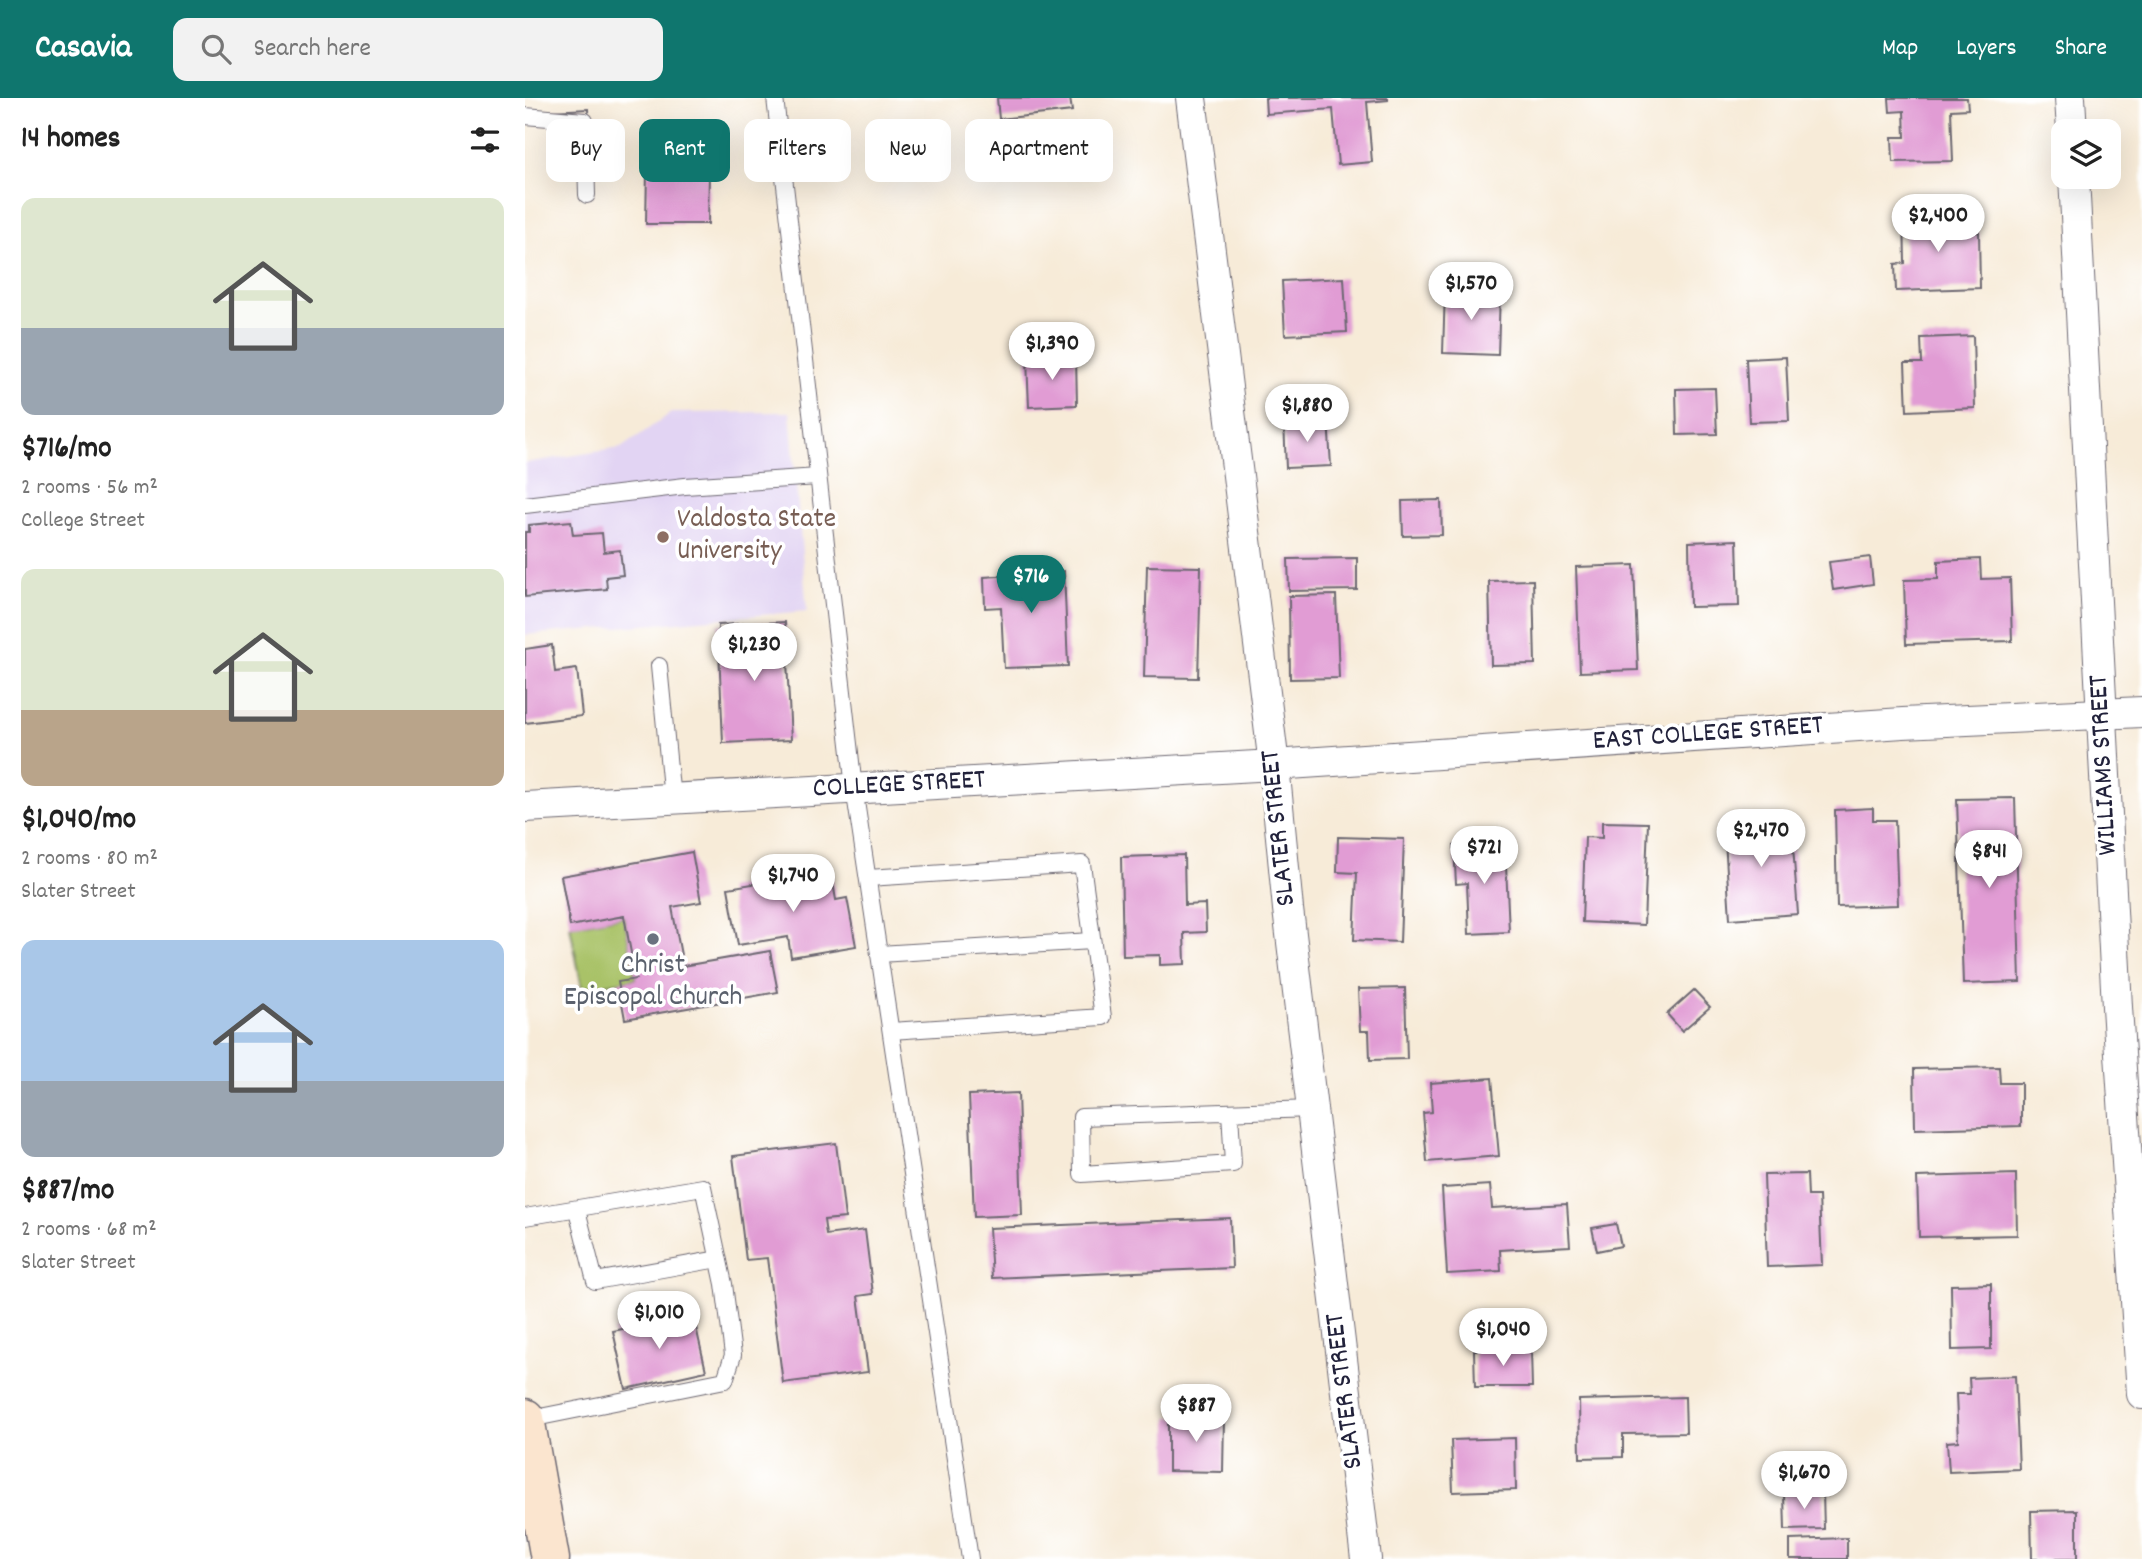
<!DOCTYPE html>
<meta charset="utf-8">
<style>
:root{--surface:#fff;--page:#f2f2f2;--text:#222;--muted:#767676;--accent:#0f766e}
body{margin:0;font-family:Dekko,sans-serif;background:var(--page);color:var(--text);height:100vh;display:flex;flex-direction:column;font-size:26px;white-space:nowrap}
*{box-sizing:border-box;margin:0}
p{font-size:23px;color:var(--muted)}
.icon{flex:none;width:38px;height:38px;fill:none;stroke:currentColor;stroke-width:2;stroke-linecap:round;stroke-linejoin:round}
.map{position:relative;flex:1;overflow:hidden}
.drawer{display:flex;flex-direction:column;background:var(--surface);width:525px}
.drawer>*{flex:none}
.banner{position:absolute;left:21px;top:21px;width:665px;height:63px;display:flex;gap:14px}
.tools{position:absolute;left:1526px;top:21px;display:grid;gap:14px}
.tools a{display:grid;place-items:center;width:70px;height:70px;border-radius:14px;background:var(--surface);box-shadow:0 7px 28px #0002;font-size:35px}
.price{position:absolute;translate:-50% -60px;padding:0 16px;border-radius:24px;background:#fff;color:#222;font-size:23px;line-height:46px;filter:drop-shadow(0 2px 4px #0008)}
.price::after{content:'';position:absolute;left:50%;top:42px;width:21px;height:16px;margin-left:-10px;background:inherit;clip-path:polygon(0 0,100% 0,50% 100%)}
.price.selected{background:var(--accent);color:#fff}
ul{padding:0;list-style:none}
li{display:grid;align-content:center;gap:14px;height:371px;padding:0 21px}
li span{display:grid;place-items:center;height:217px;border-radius:14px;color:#555}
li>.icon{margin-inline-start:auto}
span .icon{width:126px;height:126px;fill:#fffc;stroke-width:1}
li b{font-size:30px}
h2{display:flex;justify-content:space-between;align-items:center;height:84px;padding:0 21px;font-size:30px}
.pill{padding:0 24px;border-radius:14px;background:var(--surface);box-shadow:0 7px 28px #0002;font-size:24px;line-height:63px}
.pill.selected{background:var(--accent);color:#fff}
header{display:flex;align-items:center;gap:42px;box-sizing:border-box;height:98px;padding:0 35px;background:var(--accent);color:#fff}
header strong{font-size:33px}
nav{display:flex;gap:38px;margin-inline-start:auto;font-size:24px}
.search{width:490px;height:63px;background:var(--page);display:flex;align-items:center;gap:18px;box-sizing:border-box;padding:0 24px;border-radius:14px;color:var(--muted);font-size:26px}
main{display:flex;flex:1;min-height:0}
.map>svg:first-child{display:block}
.built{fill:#e2d4f3}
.green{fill:#a9c268;stroke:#667252;stroke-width:2}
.building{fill:#e19cd4}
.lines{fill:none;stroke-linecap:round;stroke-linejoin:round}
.lane-casing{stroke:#6d6872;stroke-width:18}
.street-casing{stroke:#6d6872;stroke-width:32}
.secondary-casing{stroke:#6d6872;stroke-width:41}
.lane{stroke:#fff;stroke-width:16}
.street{stroke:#fff;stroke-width:30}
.secondary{stroke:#fbe5cf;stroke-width:38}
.education-dot{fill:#8d6e63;stroke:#fff;stroke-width:2.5}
.worship-dot{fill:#6b7280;stroke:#fff;stroke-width:2.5}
.labels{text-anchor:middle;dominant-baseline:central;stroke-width:7;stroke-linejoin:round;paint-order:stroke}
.education-label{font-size:28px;fill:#785e54;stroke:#fff;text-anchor:start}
.street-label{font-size:28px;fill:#22223b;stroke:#fff}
.worship-label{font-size:28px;fill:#5b616d;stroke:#fff}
</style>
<header>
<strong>Casavia</strong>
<div class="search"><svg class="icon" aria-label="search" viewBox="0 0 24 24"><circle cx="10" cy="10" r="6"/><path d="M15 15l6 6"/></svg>Search here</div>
<nav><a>Map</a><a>Layers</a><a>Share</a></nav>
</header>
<main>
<section class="drawer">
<h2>14 homes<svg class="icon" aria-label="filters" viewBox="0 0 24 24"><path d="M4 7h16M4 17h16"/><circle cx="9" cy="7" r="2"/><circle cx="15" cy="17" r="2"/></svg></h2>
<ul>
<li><span style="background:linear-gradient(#dfe7d0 60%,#9aa5b1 0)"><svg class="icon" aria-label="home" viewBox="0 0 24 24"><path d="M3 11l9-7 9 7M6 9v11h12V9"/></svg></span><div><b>$716/mo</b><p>2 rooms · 56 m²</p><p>College Street</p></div></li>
<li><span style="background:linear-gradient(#dfe7d0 65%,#b9a48a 0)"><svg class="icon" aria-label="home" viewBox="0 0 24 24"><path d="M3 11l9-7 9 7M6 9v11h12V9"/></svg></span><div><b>$1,040/mo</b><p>2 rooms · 80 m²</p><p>Slater Street</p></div></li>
<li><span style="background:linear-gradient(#a9c7e8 65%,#9aa5b1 0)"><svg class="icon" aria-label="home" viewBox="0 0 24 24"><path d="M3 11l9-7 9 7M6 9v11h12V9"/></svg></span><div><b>$887/mo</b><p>2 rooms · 68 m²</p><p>Slater Street</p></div></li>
</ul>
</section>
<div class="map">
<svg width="1617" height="1461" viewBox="0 0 1617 1461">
<rect width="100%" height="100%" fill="#fff"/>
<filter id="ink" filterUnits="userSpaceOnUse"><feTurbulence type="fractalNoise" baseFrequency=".0143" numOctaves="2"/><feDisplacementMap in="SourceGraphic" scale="14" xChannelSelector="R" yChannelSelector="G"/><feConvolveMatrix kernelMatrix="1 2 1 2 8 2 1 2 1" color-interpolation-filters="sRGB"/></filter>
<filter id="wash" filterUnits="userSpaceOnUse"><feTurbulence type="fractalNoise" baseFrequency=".00686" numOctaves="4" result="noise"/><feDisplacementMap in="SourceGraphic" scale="28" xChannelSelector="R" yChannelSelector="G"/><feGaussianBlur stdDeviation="1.57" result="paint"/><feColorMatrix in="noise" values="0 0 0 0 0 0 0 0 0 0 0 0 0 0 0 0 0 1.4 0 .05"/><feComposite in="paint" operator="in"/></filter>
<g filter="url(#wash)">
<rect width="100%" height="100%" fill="#f7ebd8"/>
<polygon class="built" points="265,314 282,513 0,537 0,365 96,350 146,315"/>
<polygon class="green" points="99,818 111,881 57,890 45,828"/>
<g id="blocks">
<g class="building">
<polygon points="472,0 545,0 547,13 474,21"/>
<polygon points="740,0 863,0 863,2 842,4 847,64 813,67 808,11 741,16"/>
<polygon points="1364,0 1442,0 1443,11 1426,12 1428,63 1368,64 1367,39 1380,39 1379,13 1365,14"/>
<polygon points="63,11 65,51 28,53 26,13"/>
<polygon points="122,73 184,74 183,126 121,126"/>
<polygon points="1436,114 1437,135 1454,134 1455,190 1371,193 1370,166 1380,165 1379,116"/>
<polygon points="819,180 822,234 760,237 757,183"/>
<polygon points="920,191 975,193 973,257 918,255"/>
<polygon points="1448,238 1450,310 1382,313 1380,265 1397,265 1396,240"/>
<polygon points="551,259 552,307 504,309 502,261"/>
<polygon points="1261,259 1264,323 1224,324 1221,261"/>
<polygon points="1190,290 1192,336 1152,337 1151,291"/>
<polygon points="803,321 806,368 761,370 759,323"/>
<polygon points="916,402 917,437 878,438 877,403"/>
<polygon points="46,423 48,437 77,435 79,454 95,452 98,477 81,479 82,491 0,499 0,434 4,434 4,427"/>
<polygon points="1212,442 1214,508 1165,509 1164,444"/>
<polygon points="1345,459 1348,486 1308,492 1304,464"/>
<polygon points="832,460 832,492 764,493 763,461"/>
<polygon points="519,461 520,474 539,473 543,568 479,570 476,509 460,510 459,479 488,477 488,463"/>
<polygon points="1455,461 1456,481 1485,480 1487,543 1381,546 1379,482 1413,481 1413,463"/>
<polygon points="1109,467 1113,572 1055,574 1051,469"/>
<polygon points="622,468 676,469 673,580 619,579"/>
<polygon points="1008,482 1010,566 966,567 964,483"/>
<polygon points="811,497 814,580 765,581 764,498"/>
<polygon points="260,524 266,642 198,645 193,527"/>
<polygon points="27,547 30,574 52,571 57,618 0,625 0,551"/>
<polygon points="1490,700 1495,884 1438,886 1432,701"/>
<polygon points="1348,710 1348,722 1370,722 1373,807 1312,809 1310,712"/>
<polygon points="1266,721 1273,816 1205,821 1199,726"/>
<polygon points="1077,724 1123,725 1119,827 1057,824 1060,739 1077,740"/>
<polygon points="813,739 879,741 875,844 829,842 832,775 812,774"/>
<polygon points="980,745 984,834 944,836 942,785 931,786 929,747"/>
<polygon points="167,754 176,804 147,809 158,868 245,853 253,894 100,921 93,884 111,881 99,818 45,828 36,778"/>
<polygon points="659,757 660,807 680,806 681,834 659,835 660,866 635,867 635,857 598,858 596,759"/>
<polygon points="306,773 311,802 322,800 331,848 266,859 263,839 213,847 203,790"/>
<polygon points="880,890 882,961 845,962 844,933 835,933 833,891"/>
<polygon points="1169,892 1185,909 1157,933 1142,916"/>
<polygon points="1474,969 1475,985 1496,985 1496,1028 1390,1031 1389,971"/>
<polygon points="967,980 974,1058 902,1064 898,1015 907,1014 905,985"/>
<polygon points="493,995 497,1117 449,1119 444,997"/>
<polygon points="311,1045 320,1120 299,1122 301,1137 340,1132 348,1196 333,1198 343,1274 258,1285 242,1160 221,1162 208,1058"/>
<polygon points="1282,1076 1283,1098 1294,1098 1297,1167 1242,1169 1239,1077"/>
<polygon points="1491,1076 1492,1137 1394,1139 1392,1079"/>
<polygon points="965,1087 967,1110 1042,1106 1045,1148 975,1152 976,1173 922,1176 917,1090"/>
<polygon points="705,1120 707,1170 467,1180 464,1130"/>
<polygon points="1091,1126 1096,1148 1072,1153 1067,1130"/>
<polygon points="1466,1186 1466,1251 1427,1252 1426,1187"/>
<polygon points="168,1216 181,1273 101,1291 88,1233"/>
<polygon points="949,1252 1006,1252 1007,1289 950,1289"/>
<polygon points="1490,1278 1494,1371 1424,1374 1422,1344 1433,1343 1431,1296 1445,1296 1444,1280"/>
<polygon points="1160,1299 1161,1335 1098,1336 1098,1359 1055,1360 1054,1302"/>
<polygon points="643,1319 699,1319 698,1374 643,1373"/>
<polygon points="990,1340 991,1392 928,1394 926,1342"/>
<polygon points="1298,1394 1299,1431 1260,1432 1259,1395"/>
<polygon points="1552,1412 1552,1461 1507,1461 1506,1413"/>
<polygon points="1322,1440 1322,1461 1265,1461 1265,1442"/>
</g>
</g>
</g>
<g filter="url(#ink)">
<use href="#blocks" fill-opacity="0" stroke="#6d6872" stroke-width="2"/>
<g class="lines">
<defs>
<g id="lane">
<polyline points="250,0 329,690 445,1461"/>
<polyline points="0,18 60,23 62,97"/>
<polyline points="0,407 160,388 293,379"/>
<polyline points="134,568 147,701"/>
<polyline points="343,780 557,766 578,919 366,933"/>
<polyline points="354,856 567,843"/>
<polyline points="705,1014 708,1066 557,1076 556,1019 787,1011"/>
<polyline points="52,1112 70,1183 193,1161"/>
<polyline points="0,1119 178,1089 199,1186 208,1257 200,1282 0,1322"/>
</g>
<g id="street">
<polyline points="666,0 749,667 763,811 841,1461"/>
<polyline points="1545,0 1547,33"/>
<polyline points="1549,79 1592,909 1617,1296"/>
<polyline points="0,709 749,667 1378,625 1617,614"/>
</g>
<polyline id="secondary" points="0,1320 25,1461"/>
</defs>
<use href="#lane" class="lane-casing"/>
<use href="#street" class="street-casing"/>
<use href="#secondary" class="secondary-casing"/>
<use href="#lane" class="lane"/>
<use href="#street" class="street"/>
<use href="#secondary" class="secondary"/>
</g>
</g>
<circle class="education-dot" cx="138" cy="439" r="7"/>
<circle class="worship-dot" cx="128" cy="841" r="7"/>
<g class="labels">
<g class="education-label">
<text x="152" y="423">Valdosta State<tspan x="152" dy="32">University</tspan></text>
</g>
<g class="street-label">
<text transform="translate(1183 637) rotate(-4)">EAST COLLEGE STREET</text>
<text transform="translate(1580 667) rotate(-93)">WILLIAMS STREET</text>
<text transform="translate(374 688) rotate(-3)">COLLEGE STREET</text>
<text transform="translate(755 730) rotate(-96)">SLATER STREET</text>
<text transform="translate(821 1293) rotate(-97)">SLATER STREET</text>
</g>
<g class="worship-label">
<text x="128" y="869">Christ<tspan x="128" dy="32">Episcopal Church</tspan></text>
</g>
</g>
</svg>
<div class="tools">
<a><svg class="icon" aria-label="layers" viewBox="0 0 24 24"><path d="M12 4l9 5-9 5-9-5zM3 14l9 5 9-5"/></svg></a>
</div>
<b class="price" style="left:1413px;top:156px">$2,400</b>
<b class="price" style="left:946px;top:224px">$1,570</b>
<b class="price" style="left:527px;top:284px">$1,390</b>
<b class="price" style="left:782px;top:346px">$1,880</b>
<b class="price selected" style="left:506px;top:517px">$716</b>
<b class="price" style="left:229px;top:585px">$1,230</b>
<b class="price" style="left:1236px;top:771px">$2,470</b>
<b class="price" style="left:959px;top:788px">$721</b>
<b class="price" style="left:1464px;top:792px">$841</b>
<b class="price" style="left:268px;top:816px">$1,740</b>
<b class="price" style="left:134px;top:1253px">$1,010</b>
<b class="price" style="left:978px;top:1270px">$1,040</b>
<b class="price" style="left:671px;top:1346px">$887</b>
<b class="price" style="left:1279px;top:1413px">$1,670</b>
<div class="banner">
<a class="pill">Buy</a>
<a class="pill selected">Rent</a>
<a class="pill">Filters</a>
<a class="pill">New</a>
<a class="pill">Apartment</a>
</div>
</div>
</main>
